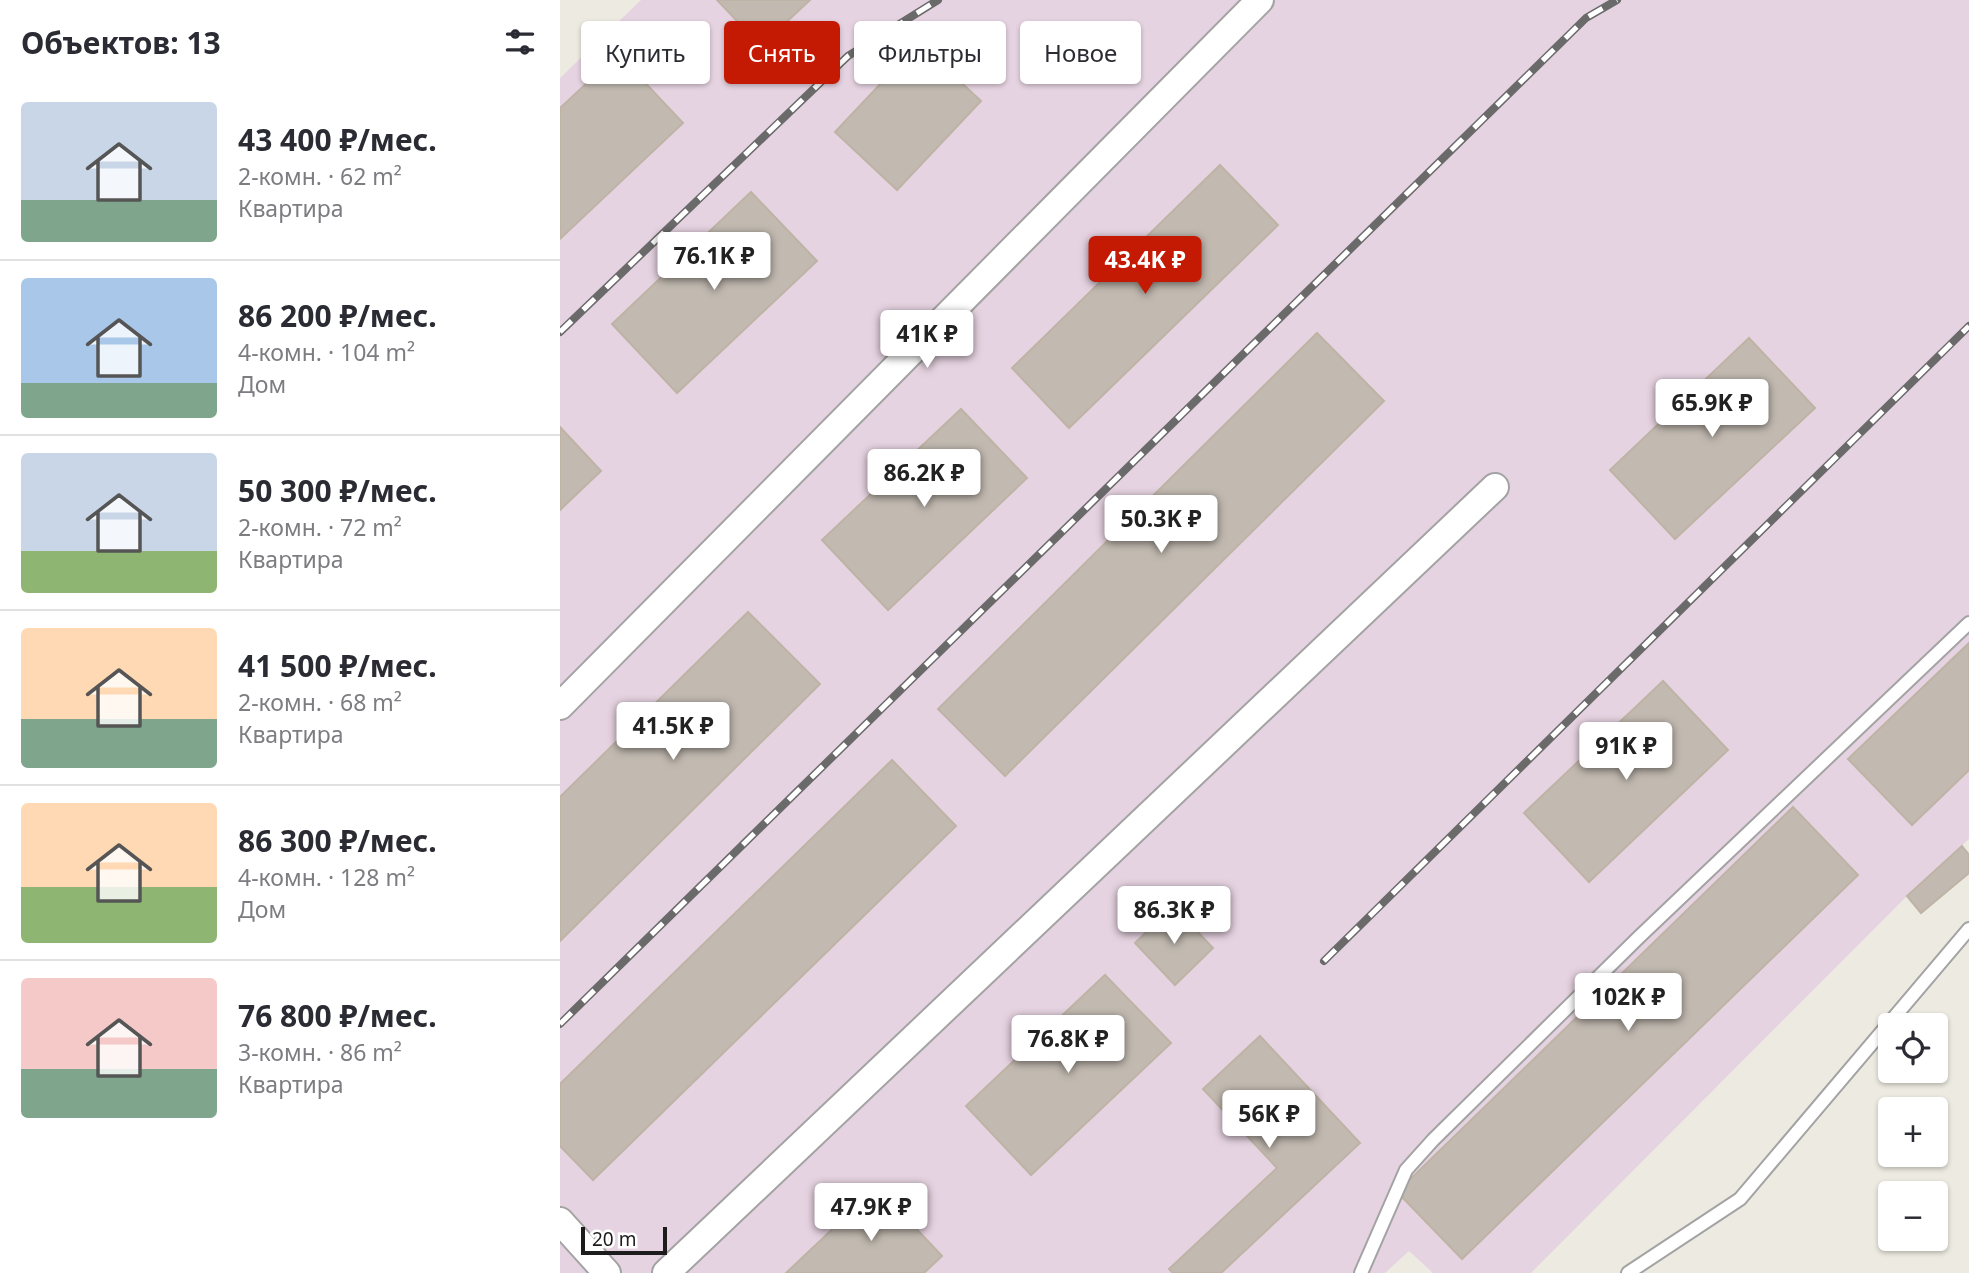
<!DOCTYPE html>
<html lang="ru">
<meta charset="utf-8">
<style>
:root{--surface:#fff;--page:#f7f7f7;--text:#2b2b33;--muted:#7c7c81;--line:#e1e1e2;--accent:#c41a04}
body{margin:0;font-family:"Noto Sans",sans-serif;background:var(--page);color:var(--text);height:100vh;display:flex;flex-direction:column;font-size:26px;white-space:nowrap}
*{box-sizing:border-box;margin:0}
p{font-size:23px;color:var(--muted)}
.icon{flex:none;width:38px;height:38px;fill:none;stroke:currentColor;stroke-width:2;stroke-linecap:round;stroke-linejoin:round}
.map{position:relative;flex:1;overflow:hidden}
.panel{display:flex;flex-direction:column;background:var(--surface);width:560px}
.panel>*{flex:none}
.top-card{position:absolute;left:21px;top:21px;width:665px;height:63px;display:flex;gap:14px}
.buttons{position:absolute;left:1318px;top:1013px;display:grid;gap:14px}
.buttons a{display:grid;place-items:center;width:70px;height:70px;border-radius:7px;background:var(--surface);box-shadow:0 2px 5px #0004;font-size:35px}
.scale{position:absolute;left:21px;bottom:18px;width:86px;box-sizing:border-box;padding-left:7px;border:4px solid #1c1c1c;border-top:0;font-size:19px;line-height:24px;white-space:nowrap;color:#1c1c1c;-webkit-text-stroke:5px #fff;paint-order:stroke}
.price{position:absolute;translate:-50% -60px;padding:0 16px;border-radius:7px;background:#fff;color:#222;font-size:23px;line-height:46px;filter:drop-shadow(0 2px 4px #0008)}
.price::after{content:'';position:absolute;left:50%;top:42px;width:21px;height:16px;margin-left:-10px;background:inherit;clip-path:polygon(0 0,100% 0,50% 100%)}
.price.current{background:var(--accent);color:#fff}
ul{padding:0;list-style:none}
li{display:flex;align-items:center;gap:21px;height:175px;padding:0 21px}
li+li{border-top:2px solid var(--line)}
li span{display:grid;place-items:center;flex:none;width:196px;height:140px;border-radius:7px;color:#555}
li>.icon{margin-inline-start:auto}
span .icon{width:84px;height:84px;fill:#fffc;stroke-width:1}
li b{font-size:30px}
h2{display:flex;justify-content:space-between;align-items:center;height:84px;padding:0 21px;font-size:30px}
.pill{padding:0 24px;border-radius:7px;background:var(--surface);box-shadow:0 2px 5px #0004;font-size:24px;line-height:63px}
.pill.current{background:var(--accent);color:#fff}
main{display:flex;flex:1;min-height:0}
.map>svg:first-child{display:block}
.industrial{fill:#e6d3e1}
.building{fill:#c2bab1;stroke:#beb3a4;stroke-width:2}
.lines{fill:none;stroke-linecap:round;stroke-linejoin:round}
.service-casing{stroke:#a3a3a3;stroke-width:16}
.minor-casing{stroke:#a3a3a3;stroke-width:30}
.service{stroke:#fff;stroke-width:12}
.minor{stroke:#fff;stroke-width:26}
.rail-casing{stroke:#6a6a6a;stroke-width:8}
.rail{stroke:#fff;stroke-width:5;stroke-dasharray:16;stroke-linecap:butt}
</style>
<main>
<section class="panel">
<h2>Объектов: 13<svg class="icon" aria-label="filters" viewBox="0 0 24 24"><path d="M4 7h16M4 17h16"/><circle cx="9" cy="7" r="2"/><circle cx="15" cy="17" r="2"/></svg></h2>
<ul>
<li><span style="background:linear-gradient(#c9d6e8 70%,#7fa58c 0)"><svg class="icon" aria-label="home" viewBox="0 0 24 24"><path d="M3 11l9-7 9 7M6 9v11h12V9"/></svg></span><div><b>43 400 ₽/мес.</b><p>2-комн. · 62 m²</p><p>Квартира</p></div></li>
<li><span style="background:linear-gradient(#a9c7e8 75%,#7fa58c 0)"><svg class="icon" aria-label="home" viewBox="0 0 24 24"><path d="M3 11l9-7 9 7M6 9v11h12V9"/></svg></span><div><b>86 200 ₽/мес.</b><p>4-комн. · 104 m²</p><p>Дом</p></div></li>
<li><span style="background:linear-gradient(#c9d6e8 70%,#8fb573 0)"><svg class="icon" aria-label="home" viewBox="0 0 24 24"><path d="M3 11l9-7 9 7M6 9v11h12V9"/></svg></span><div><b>50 300 ₽/мес.</b><p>2-комн. · 72 m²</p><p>Квартира</p></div></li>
<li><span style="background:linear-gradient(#ffd9b3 65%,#7fa58c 0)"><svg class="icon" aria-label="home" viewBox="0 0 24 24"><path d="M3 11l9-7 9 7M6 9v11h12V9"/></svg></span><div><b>41 500 ₽/мес.</b><p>2-комн. · 68 m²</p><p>Квартира</p></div></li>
<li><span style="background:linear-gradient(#ffd9b3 60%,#8fb573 0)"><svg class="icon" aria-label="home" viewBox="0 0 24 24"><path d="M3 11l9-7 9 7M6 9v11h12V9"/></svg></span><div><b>86 300 ₽/мес.</b><p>4-комн. · 128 m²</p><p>Дом</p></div></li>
<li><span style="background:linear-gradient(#f6c9c9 65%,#7fa58c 0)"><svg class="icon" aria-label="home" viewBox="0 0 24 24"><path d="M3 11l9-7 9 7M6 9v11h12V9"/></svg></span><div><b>76 800 ₽/мес.</b><p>3-комн. · 86 m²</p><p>Квартира</p></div></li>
</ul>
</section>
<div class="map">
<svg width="1409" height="1273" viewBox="0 0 1409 1273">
<rect width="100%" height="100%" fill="#edebe1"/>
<polygon class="industrial" points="81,0 1409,0 1409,839 1347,896 971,1273 873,1273 849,1251 825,1273 0,1273 0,78"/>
<g class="building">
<polygon points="157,0 250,0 201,46"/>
<polygon points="359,43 421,101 337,190 275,132"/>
<polygon points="58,54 123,123 0,239 0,108"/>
<polygon points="660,165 718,225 509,428 452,368"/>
<polygon points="191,192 257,261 117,393 52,324"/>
<polygon points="757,333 824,401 445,776 378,709"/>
<polygon points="1189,338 1255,408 1115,539 1050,470"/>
<polygon points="401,409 467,478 328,610 262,540"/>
<polygon points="0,427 41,471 0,510"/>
<polygon points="188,612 260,684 0,941 0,797"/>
<polygon points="1409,643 1409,770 1352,825 1288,759"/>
<polygon points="1103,681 1168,750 1029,882 964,813"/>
<polygon points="332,760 396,826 33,1180 0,1146 0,1084"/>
<polygon points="1233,807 1298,875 902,1259 837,1192"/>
<polygon points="1402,846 1409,855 1409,873 1361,913 1347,896"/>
<polygon points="613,906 653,948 615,985 575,943"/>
<polygon points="545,975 611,1043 471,1175 406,1106"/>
<polygon points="700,1036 800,1143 661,1273 613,1273 609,1269 717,1168 643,1089"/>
<polygon points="317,1187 382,1256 364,1273 226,1273"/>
</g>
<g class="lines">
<defs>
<g id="service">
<polyline points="801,1273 846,1170 873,1140 1078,938 1409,623"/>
<polyline points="1068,1273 1180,1199 1409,929"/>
</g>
<g id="minor">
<polyline points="0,706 700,0"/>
<polyline points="0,1221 47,1273"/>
<polyline points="106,1273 935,487"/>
</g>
</defs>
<use href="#service" class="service-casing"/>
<use href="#minor" class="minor-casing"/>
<use href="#service" class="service"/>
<use href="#minor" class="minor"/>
<defs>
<g id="rail">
<polyline points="0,332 288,56 378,0"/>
<polyline points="764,961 1409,326"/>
<polyline points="0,1024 1026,18 1057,0"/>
</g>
</defs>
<use href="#rail" class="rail-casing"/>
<use href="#rail" class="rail"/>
</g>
</svg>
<div class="buttons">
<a><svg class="icon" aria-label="locate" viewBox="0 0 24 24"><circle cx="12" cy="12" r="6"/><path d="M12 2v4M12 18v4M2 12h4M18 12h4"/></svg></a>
<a>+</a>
<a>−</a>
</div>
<div class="scale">20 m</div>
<b class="price" style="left:154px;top:292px">76.1K ₽</b>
<b class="price current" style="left:585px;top:296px">43.4K ₽</b>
<b class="price" style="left:367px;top:370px">41K ₽</b>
<b class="price" style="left:1152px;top:439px">65.9K ₽</b>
<b class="price" style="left:364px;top:509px">86.2K ₽</b>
<b class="price" style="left:601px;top:555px">50.3K ₽</b>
<b class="price" style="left:113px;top:762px">41.5K ₽</b>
<b class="price" style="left:1066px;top:782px">91K ₽</b>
<b class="price" style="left:614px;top:946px">86.3K ₽</b>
<b class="price" style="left:1068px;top:1033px">102K ₽</b>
<b class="price" style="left:508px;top:1075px">76.8K ₽</b>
<b class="price" style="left:709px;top:1150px">56K ₽</b>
<b class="price" style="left:311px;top:1243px">47.9K ₽</b>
<div class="top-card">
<a class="pill">Купить</a>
<a class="pill current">Снять</a>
<a class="pill">Фильтры</a>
<a class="pill">Новое</a>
</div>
</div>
</main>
